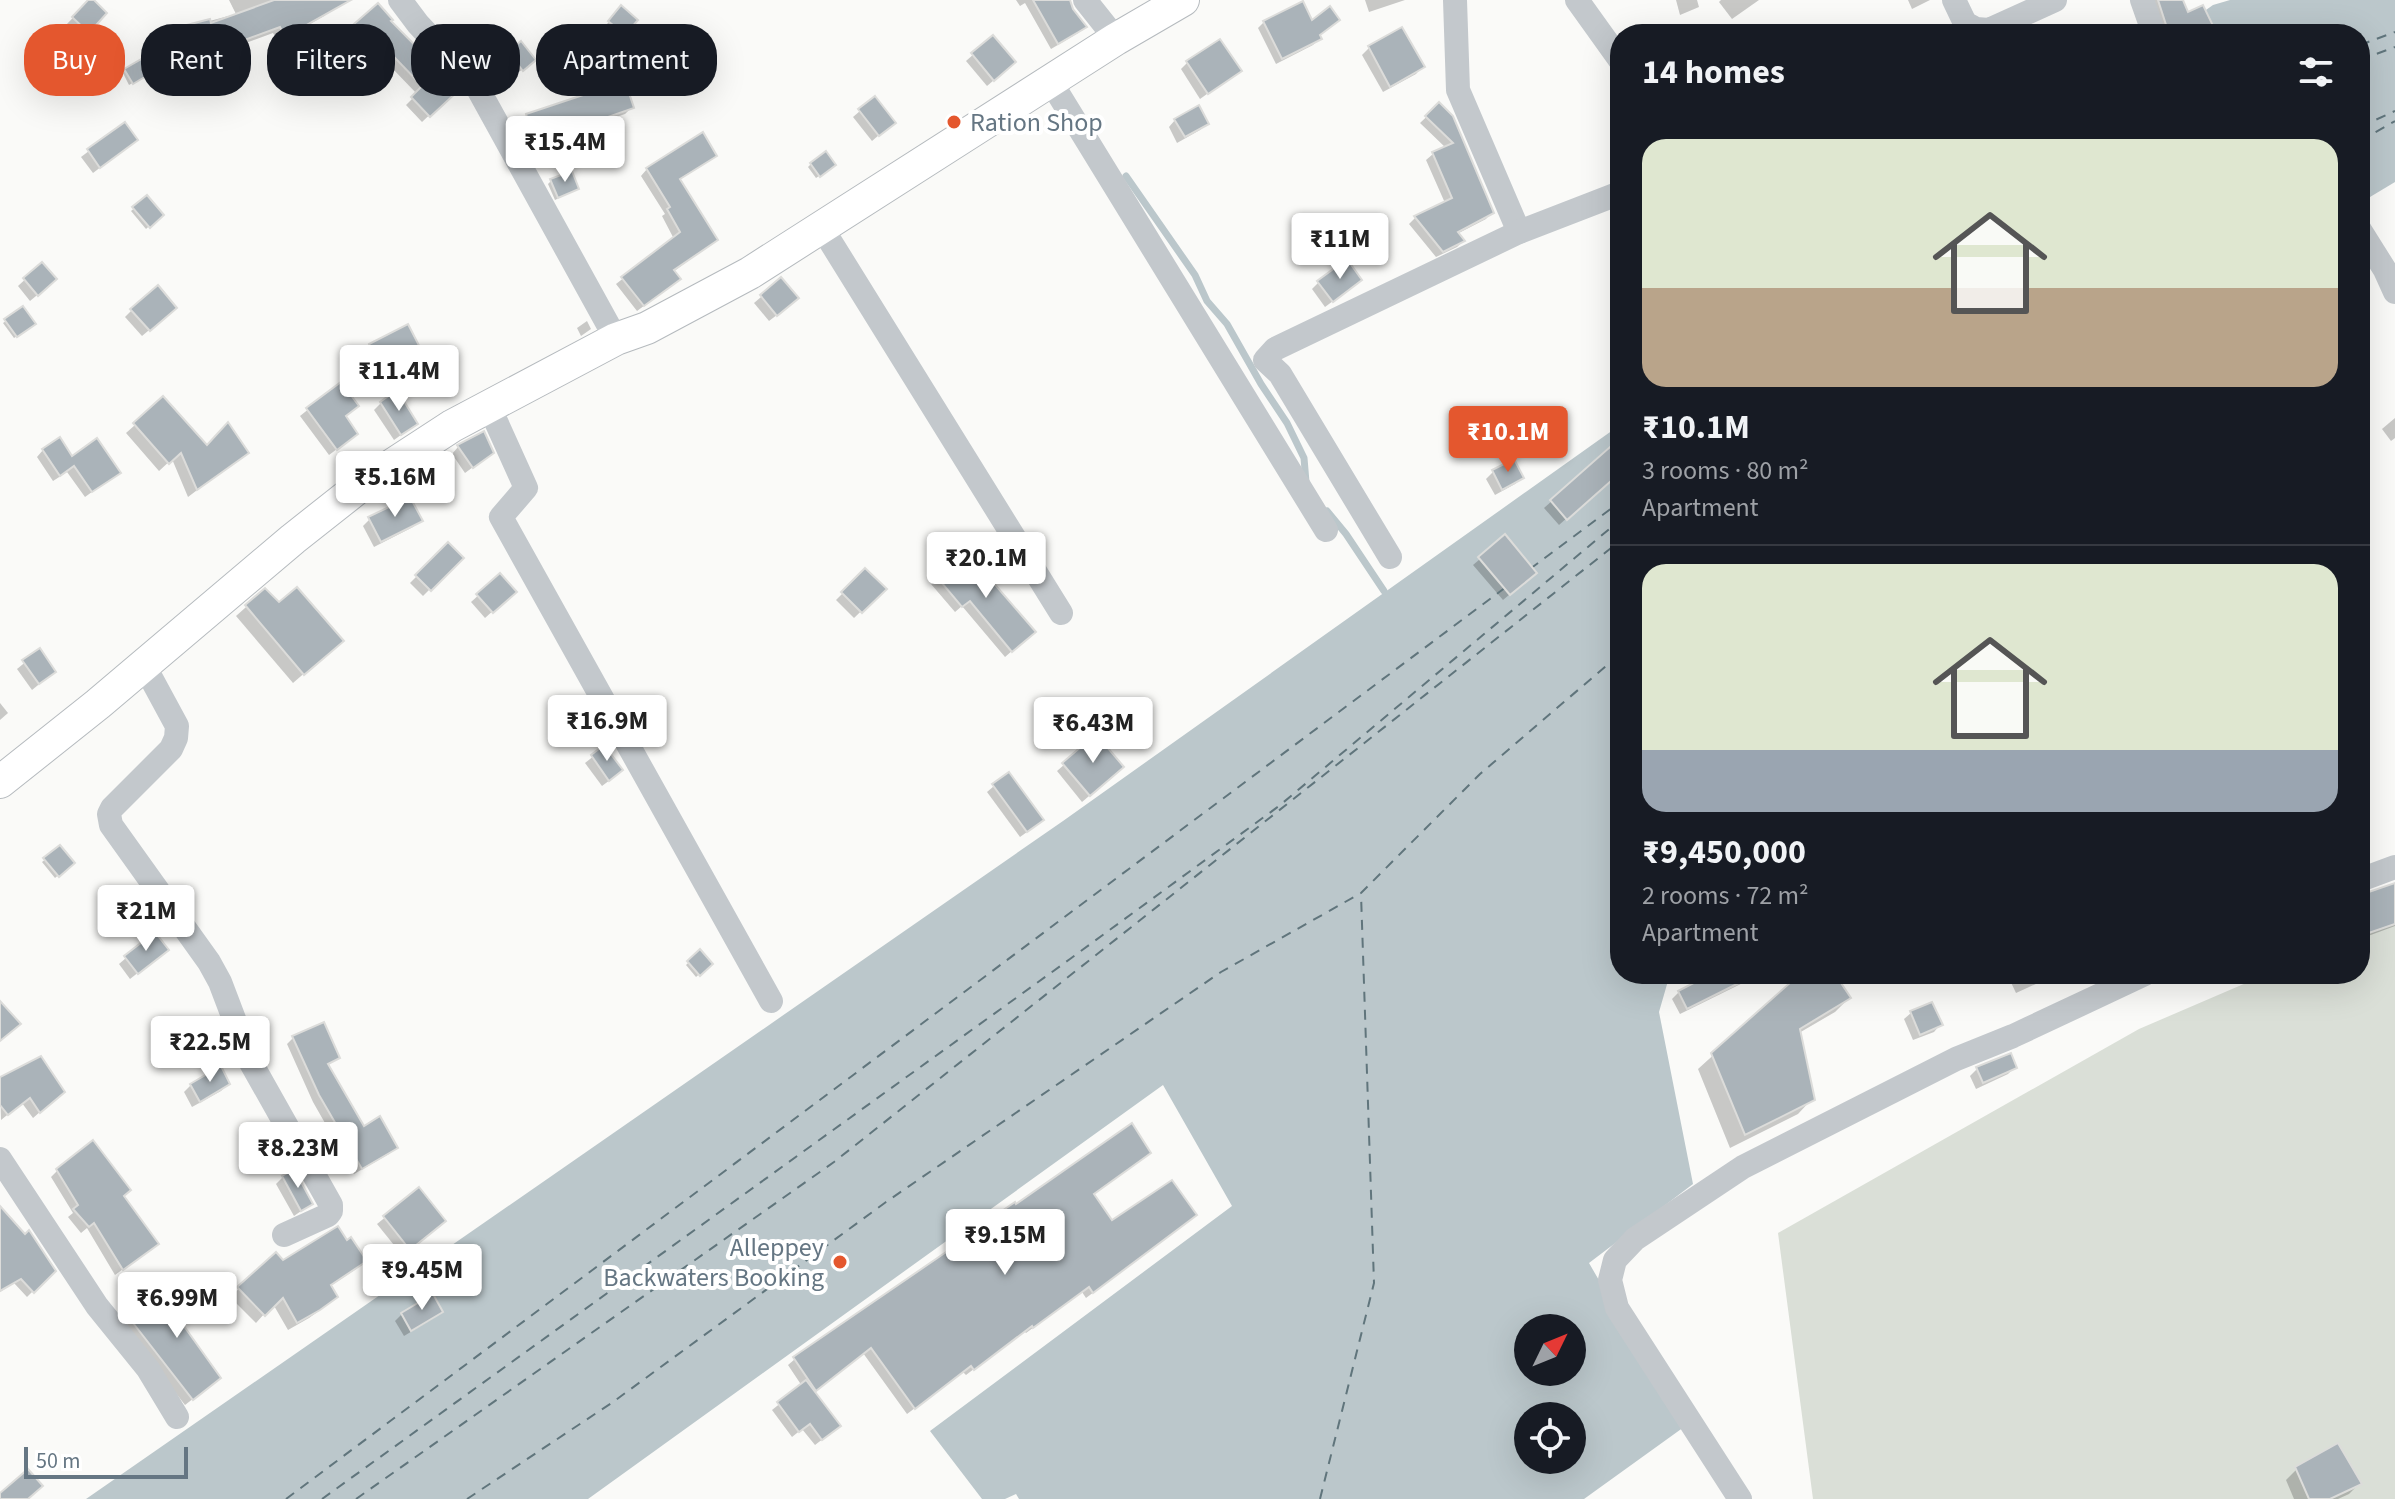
<!DOCTYPE html>
<meta charset="utf-8">
<style>
:root{--surface:#171b24;--page:#242831;--text:#f1f3f6;--muted:#9ea1a6;--line:#363941;--accent:#e4572e}
body{margin:0;font-family:"Source Sans 3",sans-serif;background:var(--page);color:var(--text);height:100vh;display:flex;flex-direction:column;font-size:30px;white-space:nowrap}
*{box-sizing:border-box;margin:0}
p{font-size:26px;color:var(--muted)}
.icon{flex:none;width:44px;height:44px;fill:none;stroke:currentColor;stroke-width:2;stroke-linecap:round;stroke-linejoin:round}
.map{position:relative;flex:1;overflow:hidden}
.panel{position:absolute;left:1610px;top:24px;width:760px;height:960px;display:flex;flex-direction:column;background:var(--surface);border-radius:32px;box-shadow:0 8px 32px #0002}
.panel>*{flex:none}
.banner{position:absolute;left:24px;top:24px;width:760px;height:72px;display:flex;gap:16px}
.needle{width:52px;rotate:47deg}
.buttons{position:absolute;left:1514px;top:1314px;display:grid;gap:16px}
.buttons a{display:grid;place-items:center;width:72px;height:72px;border-radius:50%;background:var(--surface);box-shadow:0 8px 32px #0002;font-size:40px}
.scale{position:absolute;left:24px;bottom:20px;width:164px;box-sizing:border-box;padding-left:8px;border:4px solid #657683;border-top:0;font-size:22px;line-height:28px;white-space:nowrap;color:#657683;-webkit-text-stroke:6px #fff;paint-order:stroke}
.price{position:absolute;translate:-50% -68px;padding:0 18px;border-radius:8px;background:#fff;color:#222;font-size:26px;line-height:52px;filter:drop-shadow(0 2px 4px #0008)}
.price::after{content:'';position:absolute;left:50%;top:48px;width:24px;height:18px;margin-left:-12px;background:inherit;clip-path:polygon(0 0,100% 0,50% 100%)}
.price.active{background:var(--accent);color:#fff}
ul{padding:0;list-style:none}
li{display:grid;align-content:center;gap:16px;height:424px;padding:0 32px}
li+li{border-top:2px solid var(--line)}
li span{display:grid;place-items:center;height:248px;border-radius:24px;color:#555}
li>.icon{margin-inline-start:auto}
span .icon{width:144px;height:144px;fill:#fffc;stroke-width:1}
li b{font-size:34px}
h2{display:flex;justify-content:space-between;align-items:center;height:96px;padding:0 32px;font-size:34px}
.tag{padding:0 28px;border-radius:32px;background:var(--surface);box-shadow:0 8px 32px #0002;font-size:28px;line-height:72px}
.tag.active{background:var(--accent);color:#fff}
.map>svg:first-child{display:block}
.green{fill:#dadfd7}
.water{fill:#bbc7cb;fill-rule:evenodd}
.shadow{fill:#0003}
.lines{fill:none;stroke-linecap:round;stroke-linejoin:round}
.stream{stroke:#bbc7cb;stroke-width:7}
.ferry{stroke:#60757c;stroke-width:2;stroke-dasharray:10 8;stroke-linecap:butt}
.building{fill:#aab3b9;stroke:#dcdcda;stroke-width:2}
.major-casing{stroke:#b5babe;stroke-width:34}
.minor{stroke:#c3c8cc;stroke-width:24}
.major{stroke:#fff;stroke-width:32}
.poi-dot{fill:#e4572e;stroke:#fff;stroke-width:3}
.labels{text-anchor:middle;dominant-baseline:central;stroke-width:8;stroke-linejoin:round;paint-order:stroke}
.poi-label{font-size:26px;fill:#657683;stroke:#fff;text-anchor:start}
</style>
<div class="map">
<svg width="2395" height="1499" viewBox="0 0 2395 1499">
<rect width="100%" height="100%" fill="#fafaf8"/>
<polygon class="green" points="2395,920 2395,1499 1813,1499 1778,1233 2139,1029 2267,974 2360,974 2360,935"/>
<g class="water">
<polygon points="2230,0 2395,0 2395,182 2360,203 2360,34 2172,34 2213,5"/>
<path d="M1620 425V974H1670L1659 1012 1693 1184 1589 1263 1684 1427 1584 1499H1019L1016 1494 1005 1499H982L930 1431 1232 1206 1163 1085 588 1499H86L1063 821ZM1528 1328H1572V1372H1528ZM1528 1416H1572V1460H1528Z"/>
</g>
<g class="shadow">
<polygon points="90,0 105,13 81,38 66,25"/>
<polygon points="229,0 325,0 331,9 324,16 278,42 273,33 221,52 218,44 166,58 161,39 168,32 236,14"/>
<polygon points="1016,0 1068,0 1071,10 1085,27 1078,33 1051,49 1025,3 1020,6"/>
<polygon points="1365,0 1405,0 1369,12"/>
<polygon points="1676,0 1697,0 1699,7 1680,15"/>
<polygon points="1721,0 1759,0 1732,19 1719,2"/>
<polygon points="1908,0 1930,0 1912,9"/>
<polygon points="2147,0 2180,0 2187,14 2209,34 2156,34"/>
<polygon points="378,6 388,21 456,90 422,122 406,105 417,94 366,41 353,53 341,39"/>
<polygon points="621,8 635,20 621,36 607,24"/>
<polygon points="1264,22 1311,23 1319,39 1313,45 1276,64 1258,28"/>
<polygon points="1401,30 1422,67 1416,74 1383,92 1362,55 1369,48"/>
<polygon points="992,38 1007,69 987,86 966,61"/>
<polygon points="521,44 534,60 519,72 506,56"/>
<polygon points="1187,63 1239,71 1200,99 1181,69"/>
<polygon points="125,70 148,74 129,85 123,73"/>
<polygon points="1439,105 1492,212 1486,219 1457,234 1463,241 1457,247 1436,257 1409,224 1415,218 1445,203 1426,160 1433,154 1446,148 1420,123"/>
<polygon points="632,107 625,114 581,129 579,124 526,141 520,122 527,115"/>
<polygon points="860,111 886,129 872,141 853,117"/>
<polygon points="1175,120 1206,124 1200,130 1177,143 1169,127"/>
<polygon points="125,124 136,140 93,173 81,157"/>
<polygon points="715,155 678,180 716,240 673,272 672,285 637,311 616,284 674,239 662,216 665,214 641,176 647,169"/>
<polygon points="811,164 831,168 816,178 808,167"/>
<polygon points="551,181 577,189 555,200 548,184"/>
<polygon points="147,198 161,215 146,229 131,211"/>
<polygon points="42,264 48,286 30,301 18,286"/>
<polygon points="781,280 790,305 769,321 754,303"/>
<polygon points="1318,283 1353,286 1325,307 1312,289"/>
<polygon points="132,310 168,314 142,336 125,317"/>
<polygon points="6,321 31,327 14,338 3,323"/>
<polygon points="587,321 591,329 581,336 577,328"/>
<polygon points="370,346 426,365 420,371 383,390 364,352"/>
<polygon points="340,384 344,417 349,440 329,455 300,416"/>
<polygon points="381,403 416,424 394,440 374,410"/>
<polygon points="2395,418 2395,438 2391,441 2382,429"/>
<polygon points="135,425 206,447 246,453 188,497 172,459 159,471 126,433"/>
<polygon points="483,434 492,453 465,473 452,454 458,447"/>
<polygon points="1610,449 1620,460 1620,471 1559,525 1544,508"/>
<polygon points="43,450 71,458 118,473 85,497 67,472 53,481 37,457"/>
<polygon points="1513,461 1522,478 1515,484 1495,495 1486,479 1493,472"/>
<polygon points="370,519 420,521 413,527 374,547 363,526"/>
<polygon points="448,545 461,558 423,596 410,583"/>
<polygon points="1480,559 1528,579 1503,600 1473,565"/>
<polygon points="865,571 884,589 854,618 836,600"/>
<polygon points="500,576 514,592 485,618 471,602"/>
<polygon points="938,578 1027,638 1005,657 962,606 955,612 931,584"/>
<polygon points="264,591 331,650 293,683 236,616"/>
<polygon points="39,651 54,672 32,690 17,669"/>
<polygon points="0,703 8,713 0,720"/>
<polygon points="1096,737 1115,774 1082,802 1057,771"/>
<polygon points="604,748 614,777 602,786 585,763"/>
<polygon points="994,786 1034,827 1020,837 987,792"/>
<polygon points="60,848 72,863 55,878 42,862"/>
<polygon points="2395,885 2395,926 2360,939 2360,896"/>
<polygon points="700,952 711,964 696,977 686,965"/>
<polygon points="159,956 130,979 119,964 126,958"/>
<polygon points="1715,974 1761,974 1680,1014 1672,999 1679,992"/>
<polygon points="1803,974 1833,974 1849,998 1835,1012 1799,1033 1812,1099 1798,1114 1730,1148 1698,1069"/>
<polygon points="2007,974 2058,974 2016,993"/>
<polygon points="1911,1013 1940,1025 1934,1032 1913,1040 1904,1019"/>
<polygon points="293,1038 338,1058 327,1066 363,1128 396,1147 389,1154 354,1174 313,1102 287,1044"/>
<polygon points="2010,1056 2015,1067 2008,1074 1976,1089 1970,1076 1977,1069"/>
<polygon points="0,1084 56,1098 33,1118 22,1103 1,1120"/>
<polygon points="228,1084 221,1091 192,1107 184,1092 191,1085"/>
<polygon points="58,1170 122,1196 157,1244 115,1275 87,1228 81,1233 68,1217 73,1213 51,1177"/>
<polygon points="283,1177 311,1204 294,1216 276,1184"/>
<polygon points="419,1190 437,1227 402,1255 377,1224"/>
<polygon points="1092,1195 1111,1223 1188,1221 1086,1298 1082,1292 1026,1333 1024,1331 966,1375 963,1372 907,1414 863,1353 813,1392 832,1432 815,1445 802,1429 792,1437 772,1410 802,1386 788,1365 795,1359 968,1236"/>
<polygon points="0,1209 53,1271 27,1297 14,1283 0,1292"/>
<polygon points="276,1255 283,1263 365,1260 356,1269 329,1287 336,1297 327,1305 309,1318 288,1330 273,1304 256,1323 230,1297"/>
<polygon points="441,1312 434,1318 404,1336 395,1321 402,1314"/>
<polygon points="131,1320 212,1384 185,1405 125,1327"/>
<polygon points="2297,1469 2359,1484 2349,1494 2338,1499 2294,1499 2286,1480"/>
</g>
<g class="lines">
<g class="stream">
<polyline points="1126,176 1195,275 1207,301 1227,324 1261,384 1287,423 1304,458 1306,482"/>
<polyline points="1327,511 1346,534 1384,591"/>
</g>
<g class="ferry">
<polyline points="2360,45 2395,32"/>
<polyline points="2360,60 2395,47"/>
<polyline points="2360,127 2395,111"/>
<polyline points="2360,141 2395,121"/>
<polyline points="1530,569 1620,502"/>
<polyline points="286,1499 1506,587"/>
<polyline points="322,1499 1070,959 1279,806 1620,520"/>
<polyline points="356,1499 834,1162 1620,541"/>
<polyline points="467,1499 613,1402 886,1202 1221,972 1361,893 1480,774 1620,654"/>
<polyline points="1320,1499 1374,1283 1361,894"/>
</g>
</g>
<g class="building">
<polygon points="88,0 94,0 107,13 89,33 72,17"/>
<polygon points="274,0 351,0 285,37 280,27 228,46 225,39 173,53 167,30 210,19 211,23"/>
<polygon points="1033,0 1070,0 1073,9 1087,27 1058,44"/>
<polygon points="2158,0 2183,0 2188,12 2203,5 2217,34 2169,34"/>
<polygon points="1303,1 1312,20 1330,6 1340,20 1320,35 1322,39 1282,59 1263,21"/>
<polygon points="378,3 393,20 391,21 459,90 430,117 411,97 422,86 374,36 361,48 346,31"/>
<polygon points="621,5 638,20 625,35 608,21"/>
<polygon points="1402,27 1425,67 1390,87 1368,46"/>
<polygon points="993,35 1016,62 994,81 971,53"/>
<polygon points="1220,39 1242,71 1208,94 1186,61"/>
<polygon points="521,41 536,60 523,71 508,52"/>
<polygon points="145,57 153,72 133,84 124,69"/>
<polygon points="625,81 634,108 588,124 586,119 532,135 526,114"/>
<polygon points="875,96 896,123 879,136 858,109"/>
<polygon points="1439,102 1453,116 1494,213 1458,232 1465,241 1443,252 1414,216 1452,198 1432,152 1453,143 1425,116"/>
<polygon points="1199,105 1209,124 1185,137 1174,119"/>
<polygon points="125,122 138,140 100,168 87,149"/>
<polygon points="703,132 717,156 680,179 718,240 674,270 681,279 644,306 621,277 680,232 667,209 670,207 646,168"/>
<polygon points="826,151 836,165 820,177 810,163"/>
<polygon points="572,171 579,189 558,198 550,179"/>
<polygon points="147,195 164,215 150,228 132,207"/>
<polygon points="1347,259 1362,280 1333,302 1317,281"/>
<polygon points="42,262 57,279 38,296 23,278"/>
<polygon points="781,277 799,298 777,316 760,295"/>
<polygon points="158,285 177,308 150,331 130,309"/>
<polygon points="23,306 36,324 17,337 4,319"/>
<polygon points="408,324 429,365 390,385 369,344"/>
<polygon points="341,382 359,406 346,416 358,434 337,450 306,408"/>
<polygon points="397,390 418,424 401,435 380,402"/>
<polygon points="163,396 207,445 228,422 249,453 197,490 181,453 169,464 133,423"/>
<polygon points="484,431 494,453 473,468 457,445"/>
<polygon points="60,437 72,456 97,438 121,473 92,492 74,466 60,476 42,449"/>
<polygon points="1610,447 1620,457 1620,473 1567,520 1550,500"/>
<polygon points="1514,459 1524,478 1502,490 1492,470"/>
<polygon points="410,497 423,521 381,542 368,517"/>
<polygon points="1505,534 1537,573 1510,595 1478,557"/>
<polygon points="448,542 464,558 431,591 415,575"/>
<polygon points="966,551 1036,632 1012,652 970,601 962,607 936,576"/>
<polygon points="865,568 887,589 862,613 841,592"/>
<polygon points="500,573 517,592 493,613 476,594"/>
<polygon points="297,587 344,641 304,675 245,605 265,588 279,602"/>
<polygon points="40,648 56,672 39,684 22,660"/>
<polygon points="1096,734 1124,767 1090,796 1062,763"/>
<polygon points="604,745 623,770 609,781 591,755"/>
<polygon points="1009,772 1044,820 1027,832 992,784"/>
<polygon points="60,845 75,863 59,877 43,858"/>
<polygon points="2395,883 2395,924 2360,936 2360,895"/>
<polygon points="155,932 169,950 138,974 124,956"/>
<polygon points="700,949 713,964 700,976 687,961"/>
<polygon points="1711,974 1757,974 1687,1009 1678,991"/>
<polygon points="1800,974 1835,974 1851,998 1800,1029 1815,1100 1745,1135 1711,1053"/>
<polygon points="0,1001 21,1024 0,1041"/>
<polygon points="1932,1002 1943,1025 1920,1035 1910,1011"/>
<polygon points="324,1022 340,1058 328,1064 364,1126 380,1116 398,1148 362,1169 319,1095 292,1036"/>
<polygon points="2011,1053 2017,1068 1983,1083 1976,1067"/>
<polygon points="41,1056 65,1092 40,1113 30,1098 8,1115 0,1105 0,1077"/>
<polygon points="221,1066 230,1084 200,1102 190,1084"/>
<polygon points="1132,1123 1151,1153 1094,1194 1112,1220 1172,1180 1197,1215 1093,1293 1089,1287 1033,1328 1032,1326 974,1370 971,1366 915,1409 871,1348 816,1391 793,1357 968,1237 967,1235 1015,1202 1016,1204"/>
<polygon points="93,1140 131,1190 124,1196 159,1244 123,1270 94,1223 89,1227 73,1209 78,1205 56,1169"/>
<polygon points="294,1169 313,1204 301,1211 282,1176"/>
<polygon points="419,1187 446,1221 410,1250 383,1216"/>
<polygon points="0,1206 25,1234 29,1230 56,1271 34,1293 21,1279 0,1291"/>
<polygon points="338,1226 347,1240 351,1237 367,1261 331,1285 338,1297 320,1310 297,1323 283,1298 265,1316 237,1287 276,1252 283,1260"/>
<polygon points="186,1282 204,1303 181,1322 221,1378 193,1400 130,1319 158,1296 164,1302"/>
<polygon points="433,1294 443,1312 411,1331 401,1313"/>
<polygon points="806,1380 841,1426 822,1440 810,1424 799,1432 777,1402"/>
<polygon points="2338,1443 2362,1484 2330,1499 2309,1499 2295,1467"/>
<polygon points="28,1469 43,1486 28,1499 0,1499 0,1493"/>
</g>
<g class="lines">
<defs>
<polyline id="major" points="0,782 98,704 293,539 360,486 452,426 616,339 647,328 750,273 1116,39 1183,0"/>
</defs>
<use href="#major" class="major-casing"/>
<g class="minor">
<polyline points="400,0 418,24 477,87 616,339"/>
<polyline points="1085,0 1116,39"/>
<polyline points="1455,0 1458,90 1519,232"/>
<polyline points="1577,0 1620,60"/>
<polyline points="1954,0 1965,23 1976,29 1989,30 2055,0"/>
<polyline points="2142,0 2154,34"/>
<polyline points="1051,82 1326,530"/>
<polyline points="822,228 1061,613"/>
<polyline points="2360,230 2385,270 2395,292"/>
<polyline points="489,406 526,488 501,517 771,1001"/>
<polyline points="1390,557 1280,374 1265,360 1275,349 1519,232 1620,193"/>
<polyline points="144,665 177,726 176,738 171,749 112,808 109,814 111,825 209,962 220,982 250,1061 331,1205 331,1211 328,1215 284,1235"/>
<polyline points="2360,880 2395,867"/>
<polyline points="0,1159 97,1306 148,1369 177,1417"/>
<polyline points="1740,1499 1617,1308 1610,1280 1615,1260 1635,1239 1743,1167 1956,1059 2013,1036 2145,974"/>
</g>
<use href="#major" class="major"/>
</g>
<g class="poi-dot">
<circle cx="954" cy="122" r="8"/>
<circle cx="840" cy="1262" r="8"/>
</g>
<g class="labels">
<g class="poi-label">
<text x="970" y="122">Ration Shop</text>
<text x="824" y="1247" text-anchor="end">Alleppey<tspan x="824" dy="30">Backwaters Booking</tspan></text>
</g>
</g>
</svg>
<div class="buttons">
<a><svg class="needle" viewBox="-14 -14 28 28"><path d="M0-13l5 13h-10z" fill="#e53935"/><path d="M0 13l5-13h-10z" fill="#9ea1a6"/></svg></a>
<a><svg class="icon" aria-label="locate" viewBox="0 0 24 24"><circle cx="12" cy="12" r="6"/><path d="M12 2v4M12 18v4M2 12h4M18 12h4"/></svg></a>
</div>
<div class="scale">50 m</div>
<b class="price" style="left:565px;top:184px">₹15.4M</b>
<b class="price" style="left:1340px;top:281px">₹11M</b>
<b class="price" style="left:399px;top:413px">₹11.4M</b>
<b class="price active" style="left:1508px;top:474px">₹10.1M</b>
<b class="price" style="left:395px;top:519px">₹5.16M</b>
<b class="price" style="left:986px;top:600px">₹20.1M</b>
<b class="price" style="left:607px;top:763px">₹16.9M</b>
<b class="price" style="left:1093px;top:765px">₹6.43M</b>
<b class="price" style="left:146px;top:953px">₹21M</b>
<b class="price" style="left:210px;top:1084px">₹22.5M</b>
<b class="price" style="left:298px;top:1190px">₹8.23M</b>
<b class="price" style="left:1005px;top:1277px">₹9.15M</b>
<b class="price" style="left:422px;top:1312px">₹9.45M</b>
<b class="price" style="left:177px;top:1340px">₹6.99M</b>
<div class="banner">
<a class="tag active">Buy</a>
<a class="tag">Rent</a>
<a class="tag">Filters</a>
<a class="tag">New</a>
<a class="tag">Apartment</a>
</div>
<section class="panel">
<h2>14 homes<svg class="icon" aria-label="filters" viewBox="0 0 24 24"><path d="M4 7h16M4 17h16"/><circle cx="9" cy="7" r="2"/><circle cx="15" cy="17" r="2"/></svg></h2>
<ul>
<li><span style="background:linear-gradient(#dfe7d0 60%,#b9a48a 0)"><svg class="icon" aria-label="home" viewBox="0 0 24 24"><path d="M3 11l9-7 9 7M6 9v11h12V9"/></svg></span><div><b>₹10.1M</b><p>3 rooms · 80 m²</p><p>Apartment</p></div></li>
<li><span style="background:linear-gradient(#dfe7d0 75%,#9aa5b1 0)"><svg class="icon" aria-label="home" viewBox="0 0 24 24"><path d="M3 11l9-7 9 7M6 9v11h12V9"/></svg></span><div><b>₹9,450,000</b><p>2 rooms · 72 m²</p><p>Apartment</p></div></li>
</ul>
</section>
</div>
